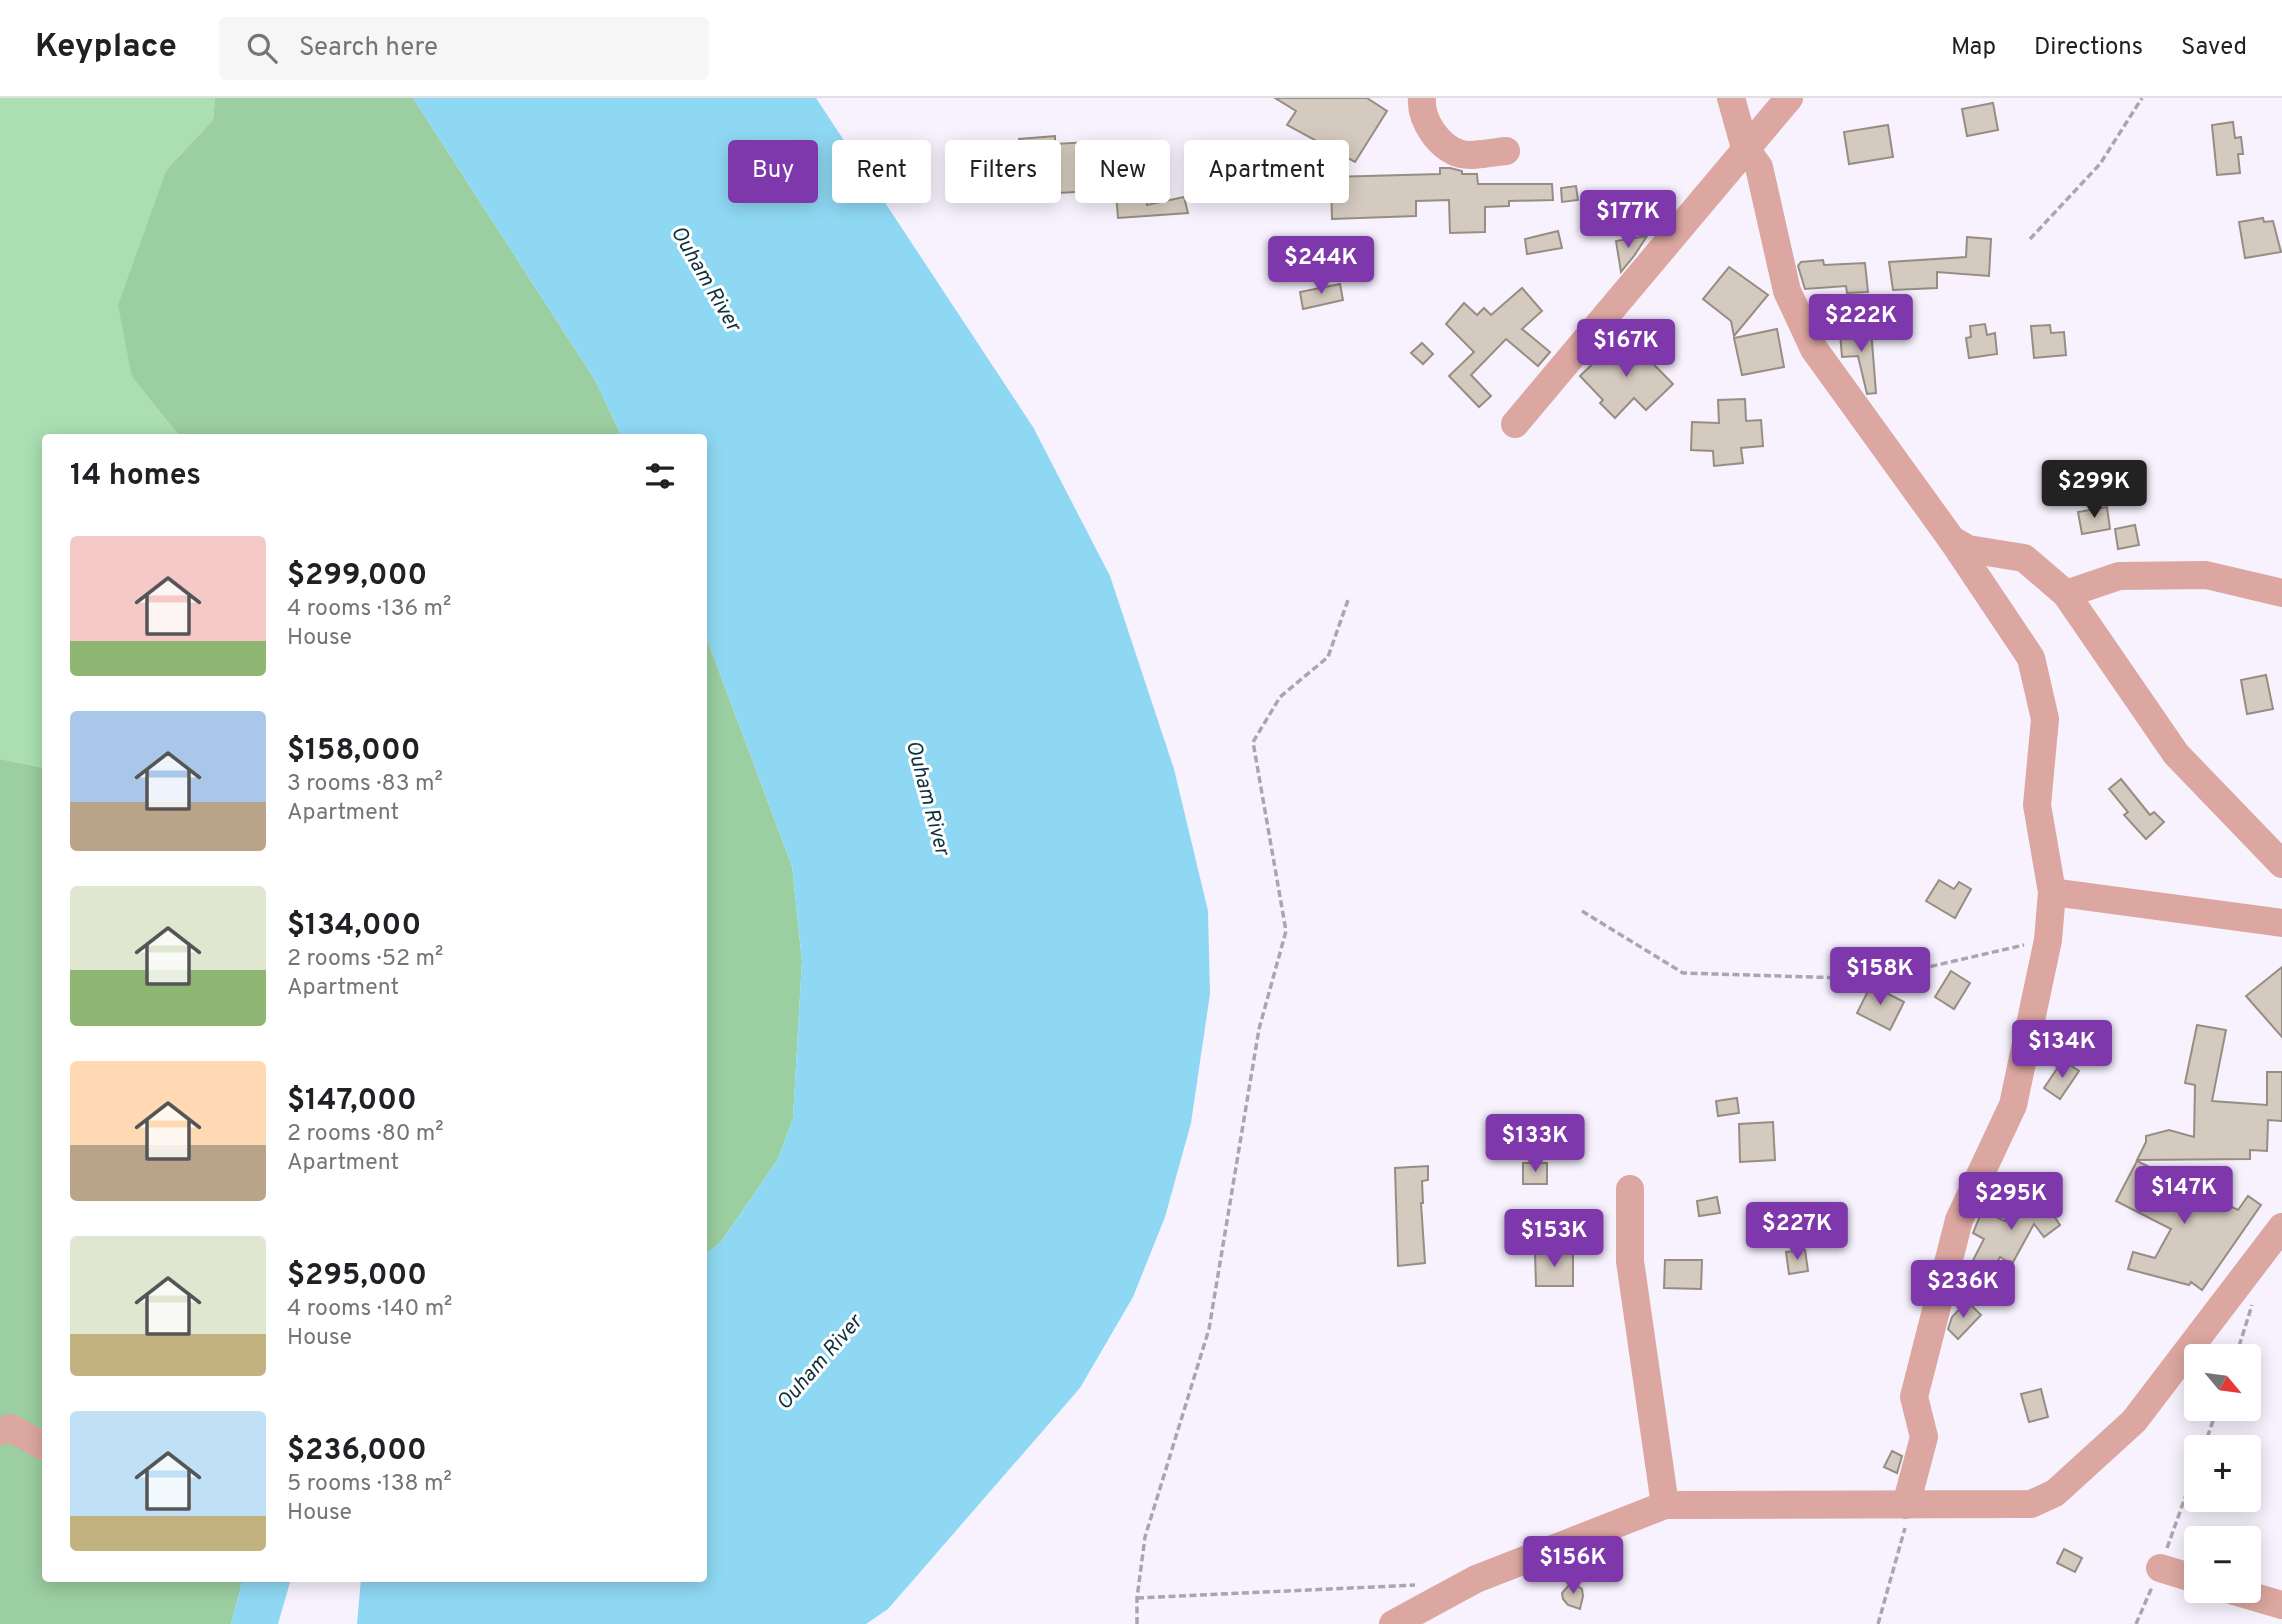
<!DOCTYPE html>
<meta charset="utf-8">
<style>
:root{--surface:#fff;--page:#f6f6f6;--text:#202124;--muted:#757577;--line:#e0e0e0;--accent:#7f38ab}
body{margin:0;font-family:Overpass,sans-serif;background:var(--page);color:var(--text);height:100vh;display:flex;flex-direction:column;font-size:26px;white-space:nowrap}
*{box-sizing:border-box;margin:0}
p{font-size:23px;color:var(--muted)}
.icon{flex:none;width:38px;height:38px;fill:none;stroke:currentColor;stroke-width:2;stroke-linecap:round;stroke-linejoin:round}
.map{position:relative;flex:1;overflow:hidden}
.details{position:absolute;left:42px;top:336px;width:665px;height:1148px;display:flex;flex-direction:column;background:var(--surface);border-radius:7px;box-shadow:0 4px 18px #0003}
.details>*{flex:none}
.guide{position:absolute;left:728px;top:42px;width:665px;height:63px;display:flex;gap:14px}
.needle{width:46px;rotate:119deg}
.fabs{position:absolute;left:2184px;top:1246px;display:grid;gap:14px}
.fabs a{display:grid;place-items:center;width:77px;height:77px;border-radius:7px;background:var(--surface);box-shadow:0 4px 18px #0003;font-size:35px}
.price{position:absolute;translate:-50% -60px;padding:0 16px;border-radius:7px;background:var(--accent);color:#fff;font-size:23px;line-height:46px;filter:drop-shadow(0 2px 4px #0008)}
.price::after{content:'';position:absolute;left:50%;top:42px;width:21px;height:16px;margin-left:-10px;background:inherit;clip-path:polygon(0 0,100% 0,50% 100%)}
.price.on{background:#222;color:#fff}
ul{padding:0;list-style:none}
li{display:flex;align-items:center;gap:21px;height:175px;padding:0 28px}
li span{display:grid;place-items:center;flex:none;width:196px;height:140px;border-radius:7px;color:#555}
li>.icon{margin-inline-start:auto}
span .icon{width:84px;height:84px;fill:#fffc;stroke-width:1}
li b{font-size:30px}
h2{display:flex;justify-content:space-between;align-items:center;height:84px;padding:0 28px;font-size:30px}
.tag{padding:0 24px;border-radius:7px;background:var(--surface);box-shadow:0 4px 18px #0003;font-size:24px;line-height:63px}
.tag.on{background:var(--accent);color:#fff}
header{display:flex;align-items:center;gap:42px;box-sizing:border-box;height:98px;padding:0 35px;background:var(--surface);border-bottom:2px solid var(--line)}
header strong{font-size:33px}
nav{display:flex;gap:38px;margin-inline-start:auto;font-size:24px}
.search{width:490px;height:63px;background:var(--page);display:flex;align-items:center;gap:18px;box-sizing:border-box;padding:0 24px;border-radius:7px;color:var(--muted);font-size:26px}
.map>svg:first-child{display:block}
.green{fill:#abdfb2}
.forest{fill:#9bcea1}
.water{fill:#8fd8f3}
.building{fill:#d5cabf;stroke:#978d82;stroke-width:2}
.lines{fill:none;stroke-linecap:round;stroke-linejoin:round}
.path{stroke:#aaa6b0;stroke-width:3.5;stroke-dasharray:7 3.5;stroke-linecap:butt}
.minor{stroke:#dca7a0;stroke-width:28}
.labels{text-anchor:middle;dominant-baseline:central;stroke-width:6;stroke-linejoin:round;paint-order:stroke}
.water-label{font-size:21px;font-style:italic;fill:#0e313d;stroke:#fff}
</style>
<header>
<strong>Keyplace</strong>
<div class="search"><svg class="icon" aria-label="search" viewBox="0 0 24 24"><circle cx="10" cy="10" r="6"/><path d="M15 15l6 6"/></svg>Search here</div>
<nav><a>Map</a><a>Directions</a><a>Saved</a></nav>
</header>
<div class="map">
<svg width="2282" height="1526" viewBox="0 0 2282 1526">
<rect width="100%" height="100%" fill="#f7f2fe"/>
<polygon class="green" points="0,0 215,0 213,22 167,71 132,279 180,339 46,340 45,670 0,661"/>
<g class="forest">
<polygon points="215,0 413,0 595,282 622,339 180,339 132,279 118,207 167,71 213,22"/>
<polygon points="704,533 792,768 802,863 793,1020 778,1061 721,1144 704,1157"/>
<polygon points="0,661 45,670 46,1480 243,1481 231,1526 0,1526"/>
</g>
<g class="water">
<polygon points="413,0 816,0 1033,329 1110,478 1174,671 1208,813 1210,896 1191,1025 1165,1119 1133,1199 1080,1290 888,1511 866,1526 357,1526 361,1481 704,1480 704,1157 721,1144 778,1061 793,1020 802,863 792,768 704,533 704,340 622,339 595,282"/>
<polygon points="243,1481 291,1481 278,1526 231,1526"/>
</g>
<g class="building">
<polygon points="1275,0 1367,0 1387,13 1355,64 1287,27 1296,13"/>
<polygon points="1993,5 1998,32 1967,38 1962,11"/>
<polygon points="2233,24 2235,40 2241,39 2243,56 2238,56 2240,75 2217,77 2212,27"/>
<polygon points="1888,27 1893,59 1849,66 1844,34"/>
<polygon points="1055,38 1055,46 1107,43 1110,92 1023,97 1019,41"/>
<polygon points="1440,70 1450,70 1462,73 1462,76 1477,76 1478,86 1552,86 1553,102 1509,103 1509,108 1485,109 1485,134 1450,135 1449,102 1416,103 1416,118 1332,121 1331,79 1440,76"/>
<polygon points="1576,88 1578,102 1562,104 1561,90"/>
<polygon points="1146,92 1147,107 1184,99 1188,115 1118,120 1116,95"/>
<polygon points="2263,120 2264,124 2273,123 2281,154 2245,160 2239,124"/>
<polygon points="1558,133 1562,150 1527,156 1525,141"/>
<polygon points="1647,138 1634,158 1621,174 1616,143"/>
<polygon points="1967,139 1991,141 1989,178 1937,174 1937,190 1893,192 1889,164 1966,159"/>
<polygon points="1823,162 1824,167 1865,165 1868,194 1847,195 1846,188 1805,191 1798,168 1801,164"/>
<polygon points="1729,169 1768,197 1734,238 1731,223 1703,201"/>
<polygon points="1340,186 1343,202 1303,211 1300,194"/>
<polygon points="1522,190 1542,213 1522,231 1550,254 1538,268 1506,241 1471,277 1491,298 1479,309 1449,278 1474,254 1446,226 1464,205 1477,217 1484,210 1491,217"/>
<polygon points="1985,226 1987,237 1995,235 1997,256 1969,260 1966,240 1971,239 1970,228"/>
<polygon points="2050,227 2051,235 2064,234 2066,257 2034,260 2031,228"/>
<polygon points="1777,231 1784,269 1742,277 1734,240"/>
<polygon points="1871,231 1876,295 1867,296 1858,258 1842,259 1840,235"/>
<polygon points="1625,237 1673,286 1646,312 1634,300 1615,320 1600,305 1603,302 1580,278 1606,253 1612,260"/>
<polygon points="1422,245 1433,256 1423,266 1411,255"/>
<polygon points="1745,301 1746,323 1761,322 1763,348 1741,350 1743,365 1714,368 1713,353 1691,352 1692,324 1719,325 1718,302"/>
<polygon points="2107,409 2110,431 2082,436 2078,414"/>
<polygon points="2135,427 2139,447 2118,451 2115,431"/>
<polygon points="2266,577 2273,611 2247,616 2241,582"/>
<polygon points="2121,681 2150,717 2154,714 2164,724 2146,741 2124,717 2128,714 2109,691"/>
<polygon points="1939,782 1954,791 1959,784 1971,791 1955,820 1926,803"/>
<polygon points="2282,869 2282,939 2246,898"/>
<polygon points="1951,873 1970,885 1954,911 1935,899"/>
<polygon points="1871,887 1904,904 1890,932 1857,915"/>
<polygon points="2197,927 2226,932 2212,1003 2267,1007 2267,974 2282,974 2282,1023 2268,1022 2267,1053 2250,1052 2250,1061 2137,1062 2146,1044 2146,1038 2169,1032 2194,1039 2195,987 2185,985"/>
<polygon points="2063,962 2079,973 2060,1001 2044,990"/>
<polygon points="1737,1000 1739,1015 1718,1018 1716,1003"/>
<polygon points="1773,1024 1775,1062 1740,1064 1739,1026"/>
<polygon points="2137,1063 2238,1112 2248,1098 2261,1107 2202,1192 2191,1184 2189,1187 2128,1171 2133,1154 2155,1160 2171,1131 2116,1103"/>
<rect x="1523" y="1065" width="24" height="21"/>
<polygon points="1428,1068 1428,1082 1422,1083 1423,1105 1421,1105 1425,1165 1398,1168 1395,1070"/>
<polygon points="2040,1094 2052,1108 2049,1111 2060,1127 2044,1139 2034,1126 2012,1166 2000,1159 1990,1176 1971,1166 1984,1141 1973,1135 1982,1113 2005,1123"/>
<polygon points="1717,1099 1720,1115 1699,1118 1697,1103"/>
<polygon points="1805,1152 1808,1173 1789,1176 1786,1154"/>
<polygon points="1573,1153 1573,1188 1536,1188 1535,1154"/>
<polygon points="1665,1162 1702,1162 1701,1191 1664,1190"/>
<polygon points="1967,1203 1981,1217 1958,1241 1948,1231 1952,1219"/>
<polygon points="2041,1291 2048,1319 2029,1324 2021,1296"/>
<polygon points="1892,1353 1902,1358 1897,1375 1884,1369"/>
<polygon points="2064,1451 2082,1460 2075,1474 2057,1465"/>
<polygon points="1569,1487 1576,1487 1582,1491 1583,1498 1580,1511 1568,1507 1563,1501 1562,1495"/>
</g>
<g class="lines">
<g class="path">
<polyline points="2030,141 2100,66 2142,0"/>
<polyline points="1582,813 1683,875 1876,881 2024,847"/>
<polyline points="2236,1258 2252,1207"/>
<polyline points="2204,1349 2217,1311"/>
<polyline points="2167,1450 2196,1369"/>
<polyline points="1137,1500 1415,1487"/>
<polyline points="1137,1526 1137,1500 1145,1439 1209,1231 1259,931 1286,833 1253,644 1280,599 1328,559 1348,502"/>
<polyline points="1878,1526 1905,1430"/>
<polyline points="2136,1526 2152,1489"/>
</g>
<g class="minor">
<path d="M1422 0C1420 22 1439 50 1461 56 1473 59 1493 54 1506 53"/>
<polyline points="1731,0 1745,50 1759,69 1787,193 1814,251 1952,442 2031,560 2045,621 2037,707 2052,794 2048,842 2013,1007 1959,1122 1914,1299 1924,1339 1906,1407"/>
<polyline points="1515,326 1789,0"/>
<polyline points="1952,442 1968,451 2024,460 2066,496 2176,656 2282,766"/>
<polyline points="2066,496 2119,478 2206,477 2282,495"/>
<polyline points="2052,794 2282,825"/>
<polyline points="1630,1091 1630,1163 1665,1407"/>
<polyline points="0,1333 10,1330 46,1349"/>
<polyline points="2160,1470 2196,1481"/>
<polyline points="2234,1493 2282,1507"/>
<polyline points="1393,1526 1476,1481 1665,1407 2031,1406 2055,1395 2134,1323 2282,1129"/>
</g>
</g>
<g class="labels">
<g class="water-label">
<text transform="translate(705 181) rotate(60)">Ouham River</text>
<text transform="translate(927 700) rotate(75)">Ouham River</text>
<text transform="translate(820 1265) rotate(-49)">Ouham River</text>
</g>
</g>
</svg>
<div class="fabs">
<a><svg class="needle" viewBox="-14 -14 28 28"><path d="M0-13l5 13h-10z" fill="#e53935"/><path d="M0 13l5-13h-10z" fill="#757577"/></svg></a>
<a>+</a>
<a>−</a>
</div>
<b class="price" style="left:1628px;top:152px">$177K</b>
<b class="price" style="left:1321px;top:198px">$244K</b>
<b class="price" style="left:1861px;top:256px">$222K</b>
<b class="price" style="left:1626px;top:281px">$167K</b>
<b class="price on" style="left:2094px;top:422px">$299K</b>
<b class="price" style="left:1880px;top:909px">$158K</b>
<b class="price" style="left:2062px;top:982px">$134K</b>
<b class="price" style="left:1535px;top:1076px">$133K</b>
<b class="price" style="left:2184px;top:1128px">$147K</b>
<b class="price" style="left:2011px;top:1134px">$295K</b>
<b class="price" style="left:1797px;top:1164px">$227K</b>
<b class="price" style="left:1554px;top:1171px">$153K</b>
<b class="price" style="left:1963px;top:1222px">$236K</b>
<b class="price" style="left:1573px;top:1498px">$156K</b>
<div class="guide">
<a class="tag on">Buy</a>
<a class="tag">Rent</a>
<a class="tag">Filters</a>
<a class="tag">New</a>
<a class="tag">Apartment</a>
</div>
<section class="details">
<h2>14 homes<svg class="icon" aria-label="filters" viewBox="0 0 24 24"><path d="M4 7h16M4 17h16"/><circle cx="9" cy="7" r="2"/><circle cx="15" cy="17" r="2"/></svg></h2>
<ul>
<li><span style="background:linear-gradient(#f6c9c9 75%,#8fb573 0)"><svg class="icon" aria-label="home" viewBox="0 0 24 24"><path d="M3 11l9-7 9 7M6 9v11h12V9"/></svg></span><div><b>$299,000</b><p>4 rooms · 136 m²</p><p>House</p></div></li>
<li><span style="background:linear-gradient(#a9c7e8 65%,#b9a48a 0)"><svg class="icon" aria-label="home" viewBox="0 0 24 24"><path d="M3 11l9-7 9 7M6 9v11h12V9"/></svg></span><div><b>$158,000</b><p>3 rooms · 83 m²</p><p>Apartment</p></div></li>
<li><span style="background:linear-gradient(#dfe7d0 60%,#8fb573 0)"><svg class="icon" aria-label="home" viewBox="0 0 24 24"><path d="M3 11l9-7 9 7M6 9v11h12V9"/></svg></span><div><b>$134,000</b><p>2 rooms · 52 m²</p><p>Apartment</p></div></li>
<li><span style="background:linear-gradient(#ffd9b3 60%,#b9a48a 0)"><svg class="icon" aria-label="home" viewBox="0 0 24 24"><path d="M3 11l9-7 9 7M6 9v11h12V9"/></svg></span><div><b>$147,000</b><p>2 rooms · 80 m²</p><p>Apartment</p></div></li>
<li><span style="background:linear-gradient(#dfe7d0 70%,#c2b280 0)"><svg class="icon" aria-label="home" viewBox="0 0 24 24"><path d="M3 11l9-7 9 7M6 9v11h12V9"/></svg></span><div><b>$295,000</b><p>4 rooms · 140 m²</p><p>House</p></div></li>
<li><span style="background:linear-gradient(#bfe0f5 75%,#c2b280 0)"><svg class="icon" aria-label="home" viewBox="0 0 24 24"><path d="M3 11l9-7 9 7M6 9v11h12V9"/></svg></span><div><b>$236,000</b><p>5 rooms · 138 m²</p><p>House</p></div></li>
</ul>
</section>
</div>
